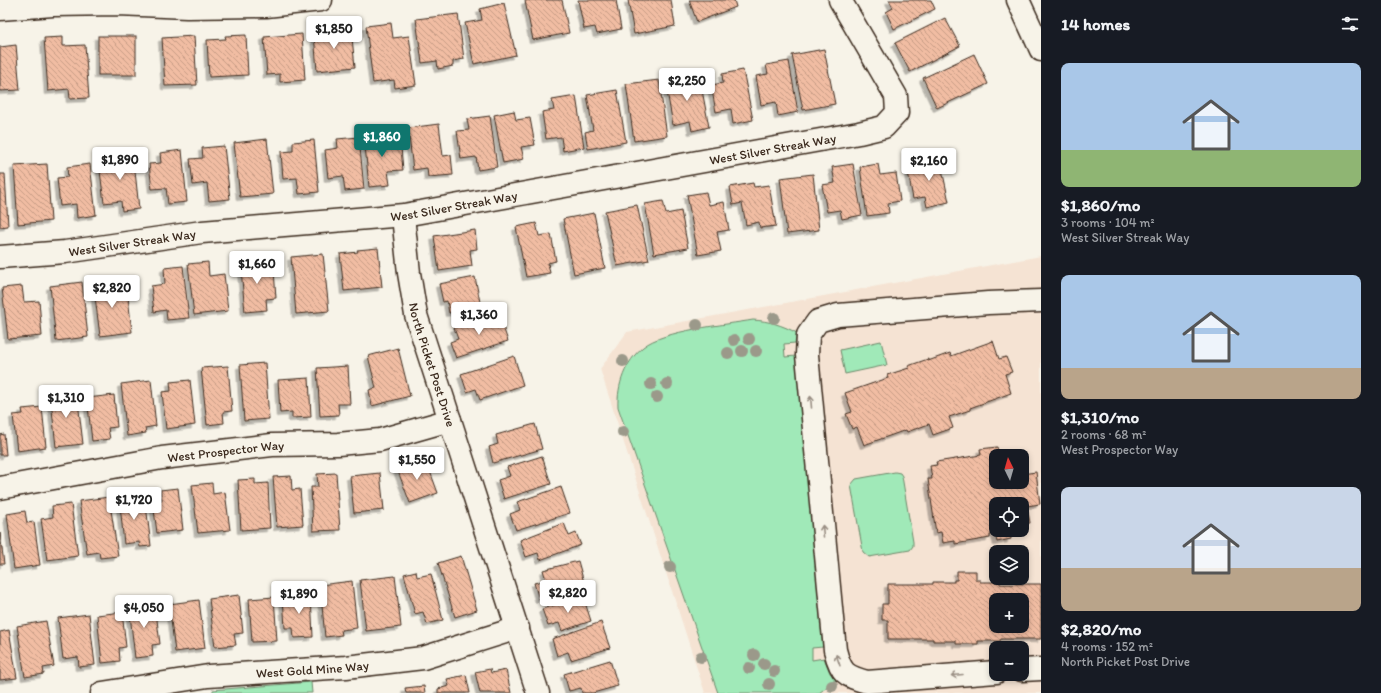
<!DOCTYPE html>
<meta charset="utf-8">
<style>
:root{--surface:#171b24;--page:#20242c;--text:#f1f3f6;--muted:#9ea1a6;--accent:#0f766e}
body{margin:0;font-family:Itim,sans-serif;background:var(--page);color:var(--text);height:100vh;display:flex;flex-direction:column;font-size:15px;white-space:nowrap}
*{box-sizing:border-box;margin:0}
p{font-size:13px;color:var(--muted)}
.icon{flex:none;width:22px;height:22px;fill:none;stroke:currentColor;stroke-width:2;stroke-linecap:round;stroke-linejoin:round}
.map{position:relative;flex:1;overflow:hidden}
.drawer{display:flex;flex-direction:column;background:var(--surface);width:340px}
.drawer>*{flex:none}
.needle{width:26px;rotate:355deg}
.buttons{position:absolute;left:989px;top:449px;display:grid;gap:8px}
.buttons a{display:grid;place-items:center;width:40px;height:40px;border-radius:8px;background:var(--surface);box-shadow:0 2px 6px #0003;font-size:20px}
.price{position:absolute;translate:-50% -34px;padding:0 9px;border-radius:4px;background:#fff;color:#222;font-size:13px;line-height:26px;filter:drop-shadow(0 1px 2px #0008)}
.price::after{content:'';position:absolute;left:50%;top:24px;width:12px;height:9px;margin-left:-6px;background:inherit;clip-path:polygon(0 0,100% 0,50% 100%)}
.price.current{background:var(--accent);color:#fff}
ul{padding:0;list-style:none}
li{display:grid;align-content:center;gap:8px;height:212px;padding:0 20px}
li span{display:grid;place-items:center;height:124px;border-radius:8px;color:#555}
li>.icon{margin-inline-start:auto}
span .icon{width:72px;height:72px;fill:#fffc;stroke-width:1}
li b{font-size:17px}
h2{display:flex;justify-content:space-between;align-items:center;height:48px;padding:0 20px;font-size:17px}
main{display:flex;flex:1;min-height:0}
.map>svg:first-child{display:block}
.built{fill:#f5e3d3;fill-rule:evenodd}
.green{fill:#a0e9b8;stroke:#6e8a6b}
.building{fill:url(#building-back-hatch);stroke:#3b2a1e;fill-rule:evenodd;filter:url(#shadow)}
.lines{fill:none;stroke-linecap:round;stroke-linejoin:round}
.minor-casing{stroke:#3b2a1e;stroke-width:25}
.minor{stroke:#f7f3e8;stroke-width:22}
.tree{fill:#9b998a}
.oneway{stroke:#998e83}
.labels{text-anchor:middle;dominant-baseline:central;stroke-width:3;stroke-linejoin:round;paint-order:stroke}
.street-label{font-size:13px;fill:#3b2a1e;stroke:#f7f3e8}
</style>
<main>
<div class="map">
<svg width="1041" height="693" viewBox="0 0 1041 693">
<defs>
<pattern id="building-back-hatch" width="6" height="6" patternUnits="userSpaceOnUse"><rect width="6" height="6" fill="#f1bda3"/><path d="M-1 5l2 2M0 0l6 6M5-1l2 2" fill="none" stroke="#c49a84"/></pattern>
<filter id="shadow"><feDropShadow dx="-3.5" dy="3.5" stdDeviation="0" flood-color="#0004"/></filter>
</defs>
<rect width="100%" height="100%" fill="#f7f3e8"/>
<filter id="ink" filterUnits="userSpaceOnUse"><feTurbulence type="fractalNoise" baseFrequency=".025" numOctaves="2"/><feDisplacementMap in="SourceGraphic" scale="8" xChannelSelector="R" yChannelSelector="G"/><feConvolveMatrix kernelMatrix="1 2 1 2 8 2 1 2 1" color-interpolation-filters="sRGB"/></filter>
<g filter="url(#ink)">
<path class="built" d="M1041 256V693H705L600 369 627 332ZM996 456H1022V482H996ZM996 504H1022V530H996ZM996 552H1022V578H996ZM996 600H1022V626H996ZM996 648H1022V674H996Z"/>
<g class="green">
<path d="M753 320C769 321 782 325 797 333L795 343 784 344 785 357 796 356 823 647 812 648V660L824 658 830 673 836 680 819 693H718L618 407C617 385 625 362 643 347 664 330 725 325 753 320Z"/>
<polygon points="881,341 887,365 845,374 840,350"/>
<polygon points="895,472 900,473 902,476 913,542 913,546 910,550 869,557 863,552 851,485 856,479"/>
<polygon points="311,682 312,693 213,693 213,690"/>
</g>
<g class="building">
<polygon points="530,0 562,0 569,33 533,40 525,1"/>
<polygon points="578,0 616,0 621,29 597,34 595,27 584,29"/>
<polygon points="628,0 671,0 675,26 634,34"/>
<polygon points="689,0 734,0 736,7 697,22"/>
<polygon points="889,0 931,0 935,9 894,29 886,12 893,8"/>
<polygon points="504,3 516,55 474,64 465,23 482,20 480,9"/>
<polygon points="458,14 464,59 453,61 453,66 438,69 437,61 422,63 416,19"/>
<polygon points="945,18 960,46 910,72 895,43"/>
<polygon points="391,23 393,38 409,36 416,85 395,88 394,80 373,83 366,26"/>
<polygon points="351,28 355,67 317,71 314,34 331,32 331,30"/>
<polygon points="302,34 305,80 280,82 280,74 267,75 264,37"/>
<polygon points="246,35 248,75 209,77 207,40 226,39 225,36"/>
<rect x="98" y="36" width="38" height="39"/>
<polygon points="194,36 197,85 165,86 162,38"/>
<polygon points="63,37 63,46 85,45 89,98 70,99 69,89 48,91 44,38"/>
<polygon points="16,45 20,90 0,91 0,47"/>
<polygon points="824,49 835,104 803,110 792,55"/>
<polygon points="974,54 988,84 937,108 923,78"/>
<polygon points="789,61 798,112 778,116 776,102 761,105 756,76 768,74 766,65"/>
<polygon points="743,70 753,120 733,124 731,109 716,112 711,85 723,83 722,74"/>
<polygon points="699,74 709,127 692,131 690,121 673,125 665,80"/>
<polygon points="659,80 667,136 634,141 626,84"/>
<polygon points="617,90 626,142 588,149 585,132 593,130 587,95"/>
<polygon points="576,96 584,147 563,151 561,137 546,139 542,112 554,110 552,100"/>
<polygon points="514,111 516,120 530,118 535,145 521,147 524,159 503,163 494,115"/>
<polygon points="490,116 497,167 478,170 476,157 461,159 457,131 469,130 467,119"/>
<polygon points="439,124 443,156 451,155 453,175 428,177 427,168 413,170 408,128"/>
<polygon points="387,133 388,137 400,136 403,170 388,171 390,185 369,187 364,135"/>
<polygon points="359,137 364,189 345,191 343,176 328,178 325,150 338,148 337,139"/>
<polygon points="267,139 273,194 240,197 234,143"/>
<polygon points="314,140 319,192 299,194 297,178 283,179 281,152 293,151 293,142"/>
<polygon points="224,146 230,199 209,201 207,183 193,185 190,159 203,158 202,148"/>
<polygon points="182,150 187,202 168,204 166,188 152,189 149,164 161,163 160,153"/>
<polygon points="133,152 139,209 122,211 121,201 104,203 99,163 108,162 107,155"/>
<polygon points="939,155 949,202 927,207 925,197 913,199 908,172 920,169 918,159"/>
<polygon points="47,164 51,221 18,224 14,166"/>
<polygon points="90,164 96,215 77,218 76,204 60,206 57,178 68,177 67,167"/>
<polygon points="853,164 862,215 842,219 840,210 827,212 822,185 835,183 832,167"/>
<polygon points="878,164 880,175 896,173 900,201 888,203 889,213 867,216 860,167"/>
<polygon points="0,174 5,174 8,226 0,227"/>
<polygon points="813,174 819,230 787,234 780,178"/>
<polygon points="753,183 754,187 769,185 776,226 760,228 759,222 746,225 742,203 733,205 730,187"/>
<polygon points="706,192 709,205 724,202 729,230 717,232 721,251 698,255 687,195"/>
<polygon points="663,201 666,214 681,211 688,248 654,254 645,204"/>
<polygon points="637,205 649,260 617,266 605,211"/>
<polygon points="594,213 605,268 574,274 563,219"/>
<polygon points="536,223 539,236 551,234 556,261 548,263 550,273 526,277 516,227"/>
<polygon points="475,230 477,249 470,250 472,266 439,271 434,236"/>
<polygon points="378,248 382,287 344,291 340,254 358,252 357,250"/>
<polygon points="323,254 329,311 296,314 291,257"/>
<polygon points="260,257 261,271 274,270 276,298 266,299 267,310 245,312 240,259"/>
<polygon points="208,262 209,276 224,274 228,311 194,315 188,264"/>
<polygon points="183,266 189,318 167,320 166,310 154,312 151,286 165,284 164,268"/>
<polygon points="475,277 481,307 449,313 447,301 443,302 439,284"/>
<polygon points="112,279 113,289 127,288 132,332 100,336 93,281"/>
<polygon points="82,282 88,337 56,341 50,286"/>
<polygon points="22,286 24,302 39,301 42,336 8,339 2,288"/>
<polygon points="498,313 508,341 456,358 450,342 458,339 454,328"/>
<polygon points="993,341 999,359 1006,357 1012,372 1005,374 1011,393 970,408 970,410 949,417 953,428 933,435 929,424 907,432 906,430 864,445 857,427 852,429 846,414 852,412 845,393 888,378 887,375 909,368 908,366 928,359 928,361 950,353 951,356"/>
<polygon points="398,348 410,396 372,406 369,390 376,388 368,356"/>
<polygon points="514,356 523,385 480,400 476,389 467,392 461,374"/>
<polygon points="265,363 269,419 244,421 240,365"/>
<polygon points="228,366 232,411 223,412 224,423 207,425 201,368"/>
<polygon points="348,366 350,404 338,404 339,415 320,416 317,368"/>
<polygon points="309,378 311,417 292,418 292,412 280,413 278,380"/>
<polygon points="151,380 156,426 145,428 146,433 127,436 121,384"/>
<polygon points="190,380 195,425 166,429 162,392 171,391 170,382"/>
<polygon points="63,389 64,394 77,393 83,444 56,447 50,391"/>
<polygon points="114,395 117,427 108,428 110,439 92,441 87,398"/>
<polygon points="42,407 46,447 17,451 13,415 23,414 22,409"/>
<polygon points="535,424 542,449 493,463 489,447 498,444 496,435"/>
<polygon points="4,434 6,455 0,455 0,435"/>
<polygon points="997,447 999,456 996,456 996,482 1022,482 1022,474 1036,472 1040,504 1027,506 1030,523 1022,524 1022,504 996,504 996,530 1010,530 1011,539 997,542 995,534 990,535 990,538 955,544 955,541 943,543 941,532 936,533 928,479 932,479 930,466 937,465 936,462 981,455 980,449"/>
<polygon points="542,456 551,484 504,499 498,480 510,476 507,467"/>
<polygon points="414,460 416,466 427,463 438,493 410,503 396,466"/>
<polygon points="336,473 340,530 313,531 311,487 318,487 317,474"/>
<polygon points="380,473 384,510 354,513 350,476"/>
<polygon points="291,476 292,490 300,489 303,525 277,527 273,477"/>
<polygon points="255,479 255,484 268,483 270,528 241,530 238,480"/>
<polygon points="212,483 213,494 225,492 230,530 198,533 192,485"/>
<polygon points="561,487 570,513 516,530 510,514 520,510 517,502"/>
<polygon points="178,488 183,530 157,533 153,502 162,501 160,490"/>
<polygon points="135,494 137,506 146,505 151,546 140,547 139,542 124,544 119,495"/>
<polygon points="109,497 118,556 100,558 99,552 87,554 79,501"/>
<polygon points="71,504 78,556 47,560 41,519 53,517 52,506"/>
<polygon points="25,511 27,523 34,522 40,565 14,569 7,514"/>
<polygon points="564,523 569,536 576,533 581,545 540,560 538,553 526,557 520,540"/>
<polygon points="0,533 4,564 0,564"/>
<polygon points="461,556 477,610 455,617 438,563"/>
<polygon points="578,561 585,586 539,599 534,583 546,580 543,570"/>
<polygon points="416,571 417,577 431,574 443,620 427,624 423,612 415,614 404,574"/>
<path d="M957 571H976V580H980V582H1000V584H1041V639H1001L1000 641H978V644H956V641H933V639H888V620H882V604H888V584H933V582H954V580H957ZM996 600H1022V626H996Z"/>
<polygon points="395,576 401,627 366,631 360,580"/>
<polygon points="352,581 357,628 341,630 342,635 325,637 320,585"/>
<polygon points="239,595 243,633 234,634 236,645 215,647 209,599"/>
<polygon points="311,595 313,637 294,638 293,628 285,628 283,597"/>
<polygon points="583,596 591,621 562,631 559,623 548,626 542,609"/>
<polygon points="274,597 277,641 252,642 249,599"/>
<polygon points="199,600 205,648 175,652 169,604"/>
<polygon points="155,604 160,644 152,645 153,656 135,658 129,606"/>
<polygon points="122,612 126,647 119,648 120,661 102,663 97,615"/>
<polygon points="89,614 95,665 79,667 78,657 63,659 58,618"/>
<polygon points="46,621 54,666 43,668 44,674 25,677 17,626"/>
<polygon points="601,622 610,648 571,660 568,652 557,656 552,639"/>
<polygon points="9,630 17,678 0,680 0,632"/>
<polygon points="610,660 618,686 593,693 582,693 581,688 569,691 564,674"/>
<polygon points="490,669 491,673 506,670 511,693 480,693 475,672"/>
<polygon points="466,675 470,693 438,693 438,689 449,686 447,679"/>
<polygon points="424,686 425,693 406,693 405,688"/>
</g>
<g class="lines">
<defs>
<g id="minor">
<polyline points="1018,0 1041,50"/>
<polyline points="0,9 53,5 118,4 187,7 266,6 321,0"/>
<path id="s1" d="M403 216 409 273 416 315 538 693"/>
<path id="s2" d="M0 257 65 252 202 232 404 215 859 133 884 127 897 113 896 96 840 0"/>
<path id="s3" d="M0 488 162 458 272 445 338 444 380 440 450 420"/>
<polyline points="1022,670 1041,669"/>
<path d="M996 672 867 682C845 676 841 673 835 650L807 355 808 335 818 321 838 315 988 303 1041 301"/>
<path id="s4" d="M102 693 208 676 346 667 423 658 518 628"/>
</g>
</defs>
<use href="#minor" class="minor-casing"/>
<use href="#minor" class="minor"/>
</g>
<g class="tree">
<circle cx="774" cy="318" r="6"/>
<circle cx="697" cy="325" r="6"/>
<circle cx="749" cy="339" r="6"/>
<circle cx="734" cy="340" r="6"/>
<circle cx="742" cy="351" r="6"/>
<circle cx="756" cy="351" r="6"/>
<circle cx="728" cy="353" r="6"/>
<circle cx="623" cy="361" r="6"/>
<circle cx="651" cy="384" r="6"/>
<circle cx="667" cy="384" r="6"/>
<circle cx="657" cy="397" r="6"/>
<circle cx="623" cy="432" r="6"/>
<circle cx="670" cy="567" r="6"/>
<circle cx="754" cy="655" r="6"/>
<circle cx="701" cy="657" r="6"/>
<circle cx="764" cy="664" r="6"/>
<circle cx="749" cy="668" r="6"/>
<circle cx="774" cy="671" r="6"/>
<circle cx="769" cy="684" r="6"/>
<circle cx="832" cy="686" r="6"/>
</g>
<defs><path id="oneway-shaft" d="M-6 0H5M1.5-3L5.5 0L1.5 3" fill="none" stroke-width="1.6" stroke-linecap="round" stroke-linejoin="round"/></defs>
<g class="oneway">
<use href="#oneway-shaft" transform="translate(811 402) rotate(-95)"/>
<use href="#oneway-shaft" transform="translate(823 531) rotate(-95)"/>
<use href="#oneway-shaft" transform="translate(838 660) rotate(-109)"/>
<use href="#oneway-shaft" transform="translate(957 675) rotate(175)"/>
</g>
</g>
<g class="labels">
<g class="street-label">
<text stroke="none"><textPath href="#s2" startOffset="781">West Silver Streak Way</textPath></text>
<text stroke="none"><textPath href="#s2" startOffset="457">West Silver Streak Way</textPath></text>
<text stroke="none"><textPath href="#s2" startOffset="133">West Silver Streak Way</textPath></text>
<text stroke="none"><textPath href="#s1" startOffset="152">North Picket Post Drive</textPath></text>
<text stroke="none"><textPath href="#s3" startOffset="229">West Prospector Way</textPath></text>
<text stroke="none"><textPath href="#s4" startOffset="212">West Gold Mine Way</textPath></text>
</g>
</g>
</svg>
<div class="buttons">
<a><svg class="needle" viewBox="-14 -14 28 28"><path d="M0-13l5 13h-10z" fill="#e53935"/><path d="M0 13l5-13h-10z" fill="#9ea1a6"/></svg></a>
<a><svg class="icon" aria-label="locate" viewBox="0 0 24 24"><circle cx="12" cy="12" r="6"/><path d="M12 2v4M12 18v4M2 12h4M18 12h4"/></svg></a>
<a><svg class="icon" aria-label="layers" viewBox="0 0 24 24"><path d="M12 4l9 5-9 5-9-5zM3 14l9 5 9-5"/></svg></a>
<a>+</a>
<a>−</a>
</div>
<b class="price" style="left:334px;top:50px">$1,850</b>
<b class="price" style="left:687px;top:102px">$2,250</b>
<b class="price current" style="left:382px;top:158px">$1,860</b>
<b class="price" style="left:120px;top:181px">$1,890</b>
<b class="price" style="left:929px;top:182px">$2,160</b>
<b class="price" style="left:257px;top:285px">$1,660</b>
<b class="price" style="left:112px;top:309px">$2,820</b>
<b class="price" style="left:479px;top:336px">$1,360</b>
<b class="price" style="left:66px;top:419px">$1,310</b>
<b class="price" style="left:417px;top:481px">$1,550</b>
<b class="price" style="left:134px;top:521px">$1,720</b>
<b class="price" style="left:568px;top:614px">$2,820</b>
<b class="price" style="left:299px;top:615px">$1,890</b>
<b class="price" style="left:144px;top:629px">$4,050</b>
</div>
<section class="drawer">
<h2>14 homes<svg class="icon" aria-label="filters" viewBox="0 0 24 24"><path d="M4 7h16M4 17h16"/><circle cx="9" cy="7" r="2"/><circle cx="15" cy="17" r="2"/></svg></h2>
<ul>
<li><span style="background:linear-gradient(#a9c7e8 70%,#8fb573 0)"><svg class="icon" aria-label="home" viewBox="0 0 24 24"><path d="M3 11l9-7 9 7M6 9v11h12V9"/></svg></span><div><b>$1,860/mo</b><p>3 rooms · 104 m²</p><p>West Silver Streak Way</p></div></li>
<li><span style="background:linear-gradient(#a9c7e8 75%,#b9a48a 0)"><svg class="icon" aria-label="home" viewBox="0 0 24 24"><path d="M3 11l9-7 9 7M6 9v11h12V9"/></svg></span><div><b>$1,310/mo</b><p>2 rooms · 68 m²</p><p>West Prospector Way</p></div></li>
<li><span style="background:linear-gradient(#c9d6e8 65%,#b9a48a 0)"><svg class="icon" aria-label="home" viewBox="0 0 24 24"><path d="M3 11l9-7 9 7M6 9v11h12V9"/></svg></span><div><b>$2,820/mo</b><p>4 rooms · 152 m²</p><p>North Picket Post Drive</p></div></li>
</ul>
</section>
</main>
